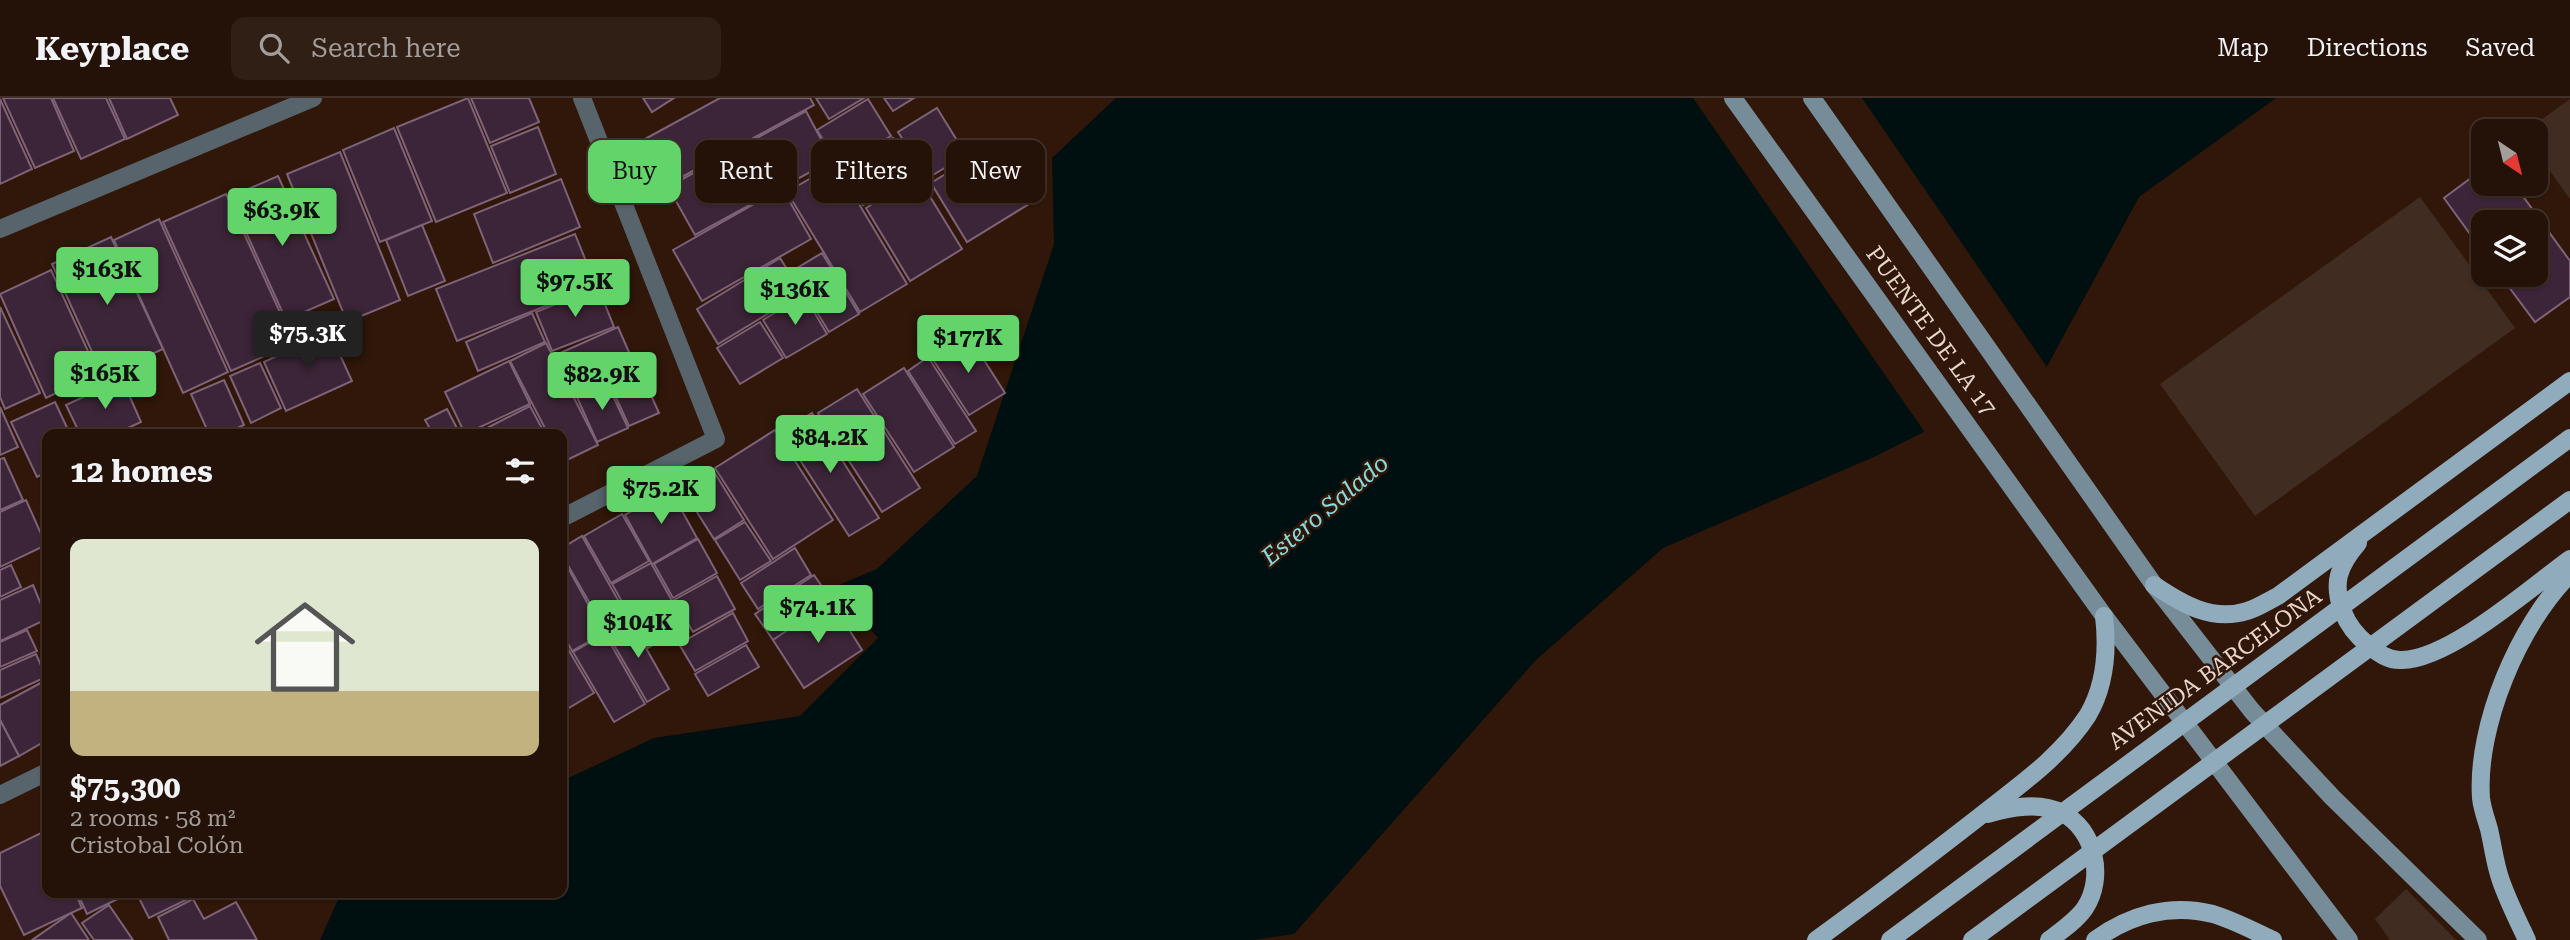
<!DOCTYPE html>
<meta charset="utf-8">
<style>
:root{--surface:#241107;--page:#301f15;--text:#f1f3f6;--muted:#a39d9b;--line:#413128;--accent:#62d469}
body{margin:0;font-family:"Roboto Serif",serif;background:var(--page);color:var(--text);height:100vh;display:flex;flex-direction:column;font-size:26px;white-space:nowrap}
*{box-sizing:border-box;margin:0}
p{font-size:23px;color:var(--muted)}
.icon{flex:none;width:38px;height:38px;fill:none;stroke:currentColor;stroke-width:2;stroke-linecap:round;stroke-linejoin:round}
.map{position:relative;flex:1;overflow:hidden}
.drawer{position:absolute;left:42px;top:331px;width:525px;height:469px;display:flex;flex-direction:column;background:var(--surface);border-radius:14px;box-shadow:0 2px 5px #0004,0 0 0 2px var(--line)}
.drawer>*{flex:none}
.banner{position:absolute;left:588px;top:42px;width:665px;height:63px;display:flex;gap:14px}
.needle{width:46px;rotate:145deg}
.controls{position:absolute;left:2471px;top:21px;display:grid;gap:14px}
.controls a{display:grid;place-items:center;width:77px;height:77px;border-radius:14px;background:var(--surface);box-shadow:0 2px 5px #0004,0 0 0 2px var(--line);font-size:35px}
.price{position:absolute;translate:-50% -60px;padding:0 16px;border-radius:7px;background:var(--accent);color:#111;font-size:23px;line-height:46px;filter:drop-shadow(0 2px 4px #0008)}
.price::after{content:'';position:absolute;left:50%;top:42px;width:21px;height:16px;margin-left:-10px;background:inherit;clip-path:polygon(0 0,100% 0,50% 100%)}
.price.on{background:#222;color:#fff}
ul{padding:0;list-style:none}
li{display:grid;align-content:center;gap:14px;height:371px;padding:0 28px}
li span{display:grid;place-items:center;height:217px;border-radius:14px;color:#555}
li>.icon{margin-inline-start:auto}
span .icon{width:126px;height:126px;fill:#fffc;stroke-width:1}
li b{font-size:30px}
h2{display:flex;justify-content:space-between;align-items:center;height:84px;padding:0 28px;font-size:30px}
.pill{padding:0 24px;border-radius:14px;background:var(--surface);box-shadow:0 2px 5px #0004,0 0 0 2px var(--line);font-size:24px;line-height:63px}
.pill.on{background:var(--accent);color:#111}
header{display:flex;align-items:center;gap:42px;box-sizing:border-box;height:98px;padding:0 35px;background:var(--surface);border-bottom:2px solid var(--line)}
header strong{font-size:33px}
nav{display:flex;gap:38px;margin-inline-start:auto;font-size:24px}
.search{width:490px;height:63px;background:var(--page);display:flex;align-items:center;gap:18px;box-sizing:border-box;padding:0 24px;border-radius:14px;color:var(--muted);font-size:26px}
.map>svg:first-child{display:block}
.green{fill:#412c22}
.water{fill:#000f10}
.pier{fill:#301709}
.building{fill:#3c2538;stroke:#7e6378;stroke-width:2}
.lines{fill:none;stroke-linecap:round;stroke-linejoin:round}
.minor{stroke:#57646c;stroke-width:18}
.secondary{stroke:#768c99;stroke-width:18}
.primary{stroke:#8fabbc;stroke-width:18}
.primary-bridge{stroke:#8fabbc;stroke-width:18}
.labels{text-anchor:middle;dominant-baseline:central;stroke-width:5;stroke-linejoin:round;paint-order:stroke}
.street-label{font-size:23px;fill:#e9d7ce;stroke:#301709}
.water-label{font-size:24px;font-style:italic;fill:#88dcdf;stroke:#301709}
</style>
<header>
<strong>Keyplace</strong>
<div class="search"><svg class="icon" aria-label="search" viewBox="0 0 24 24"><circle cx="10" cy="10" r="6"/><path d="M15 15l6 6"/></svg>Search here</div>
<nav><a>Map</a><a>Directions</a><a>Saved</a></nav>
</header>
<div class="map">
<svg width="2570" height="842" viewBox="0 0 2570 842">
<rect width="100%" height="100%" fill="#301709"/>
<g class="green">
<polygon points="2570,1 2570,101 2536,54 2536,33 2526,33"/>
<polygon points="2420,99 2515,230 2255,418 2160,286"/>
<polygon points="2406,791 2456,842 2390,842 2375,821"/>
</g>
<polygon class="water" points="1116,0 2276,0 2139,99 2044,274 1876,358 1663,450 1536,562 1294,836 1253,842 320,842 340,797 344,795 562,794 562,683 654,640 800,618 878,540 834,489 877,471 977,378 1054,146 1052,60"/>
<polygon class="pier" points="1693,0 1862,0 2049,272 2046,276 1926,336"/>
<g class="building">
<polygon points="3,0 51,0 74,53 35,70"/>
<polygon points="53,0 106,0 125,41 81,61"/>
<polygon points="109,0 170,0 178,17 127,41"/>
<polygon points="468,0 507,95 436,124 397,29"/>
<polygon points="471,0 529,0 539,24 490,45"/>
<polygon points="643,0 674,0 652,14"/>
<polygon points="720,0 810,0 814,7 669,86 645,41"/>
<polygon points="816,0 864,0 829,21"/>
<polygon points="884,0 914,0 893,13"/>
<polygon points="0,1 32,71 0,86"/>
<polygon points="868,1 891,38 840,69 817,32"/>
<polygon points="937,10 966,57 928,80 898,34"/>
<polygon points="806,13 832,62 695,137 668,89"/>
<polygon points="538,29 556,76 510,95 491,48"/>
<polygon points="394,30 432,123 380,144 343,52"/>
<polygon points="893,40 914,76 863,107 842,71"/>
<polygon points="997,44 1034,103 967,144 931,85"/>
<polygon points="340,54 400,202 347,224 287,76"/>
<polygon points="835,66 907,186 860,214 787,94"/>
<polygon points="2483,71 2483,86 2514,86 2570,163 2570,199 2535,224 2500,177 2536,177 2536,124 2483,124 2483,154 2444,100"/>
<polygon points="278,78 334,201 286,222 230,99"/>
<polygon points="918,79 962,151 910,183 866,110"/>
<polygon points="561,81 580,129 493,165 474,116"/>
<polygon points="782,90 811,141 702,203 673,152"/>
<polygon points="226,96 294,245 231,273 163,124"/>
<polygon points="159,121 228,274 183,295 114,142"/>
<polygon points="422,127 445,183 408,198 386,142"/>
<polygon points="575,136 596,188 457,243 436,191"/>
<polygon points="111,139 163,251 103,278 52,166"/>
<polygon points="822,155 859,216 829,234 792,173"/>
<polygon points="780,160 802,195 718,246 697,211"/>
<polygon points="51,172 98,275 46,300 0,196"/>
<polygon points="598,189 614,229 552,253 536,214"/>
<polygon points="804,197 827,236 786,260 763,222"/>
<polygon points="0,209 40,295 5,311 0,299"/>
<polygon points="532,215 545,244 478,273 466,244"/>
<polygon points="760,224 783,260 740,286 717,250"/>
<polygon points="618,229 635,268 575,295 558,256"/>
<polygon points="329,233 352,283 286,313 264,264"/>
<polygon points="968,237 1005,295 969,317 932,260"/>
<polygon points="546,245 598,347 563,364 562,336 548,336 510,263"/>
<polygon points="928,259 976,333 955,346 908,273"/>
<polygon points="509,263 530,306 465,336 445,294"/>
<polygon points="260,265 281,310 251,325 230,278"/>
<polygon points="638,268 659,315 629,328 608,282"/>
<polygon points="904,270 954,349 914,374 863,296"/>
<polygon points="122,281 141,324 115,336 80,336 66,307"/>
<polygon points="224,282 244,327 224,336 209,336 191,296"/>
<polygon points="606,283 628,330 597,344 576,297"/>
<polygon points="857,291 920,390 882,414 818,315"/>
<polygon points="55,304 70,336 47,336 47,374 37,379 11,324"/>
<polygon points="530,308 545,336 493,336 489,329"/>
<polygon points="0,309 18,349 0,357"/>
<polygon points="447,311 460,336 433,336 425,322"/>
<polygon points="812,315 879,420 849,438 782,334"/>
<polygon points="775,332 833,422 773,461 715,370"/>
<polygon points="4,360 23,402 0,412 0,361"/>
<polygon points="716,377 744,422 714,441 686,397"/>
<polygon points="670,391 697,440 652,466 625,417"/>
<polygon points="26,402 46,447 0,469 0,414"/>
<polygon points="622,416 649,463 611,485 584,438"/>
<polygon points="745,424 771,463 740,482 715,442"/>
<polygon points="582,438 627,518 604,530 562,457 562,450"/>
<polygon points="698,441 717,475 673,500 654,466"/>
<polygon points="795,450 811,477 758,511 741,485"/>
<polygon points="562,459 604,535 572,553 562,534"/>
<polygon points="651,465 686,528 648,550 612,486"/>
<polygon points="11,467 21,489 0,499 0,472"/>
<polygon points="814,477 832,503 773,542 755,516"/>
<polygon points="717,478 735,511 693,534 674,502"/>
<polygon points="33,487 47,521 0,543 0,502"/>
<polygon points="831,503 862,552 804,590 773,542"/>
<polygon points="733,515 748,543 695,573 679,546"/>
<polygon points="629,520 669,591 647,604 606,533"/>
<polygon points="27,532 37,553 0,569 0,544"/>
<polygon points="605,536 645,606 614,624 573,554"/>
<polygon points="562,541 594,595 562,614"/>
<polygon points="746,547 759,569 708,598 695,576"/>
<polygon points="36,556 46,579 0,600 0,572"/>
<polygon points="46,582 47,642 19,658 0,622 0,607"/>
<polygon points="0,622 19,658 0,668"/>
<polygon points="45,733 47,737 47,794 75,794 82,810 24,837 0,788 0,755"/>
<polygon points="77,794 132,794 87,816"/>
<polygon points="136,794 190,794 192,799 149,820"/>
<polygon points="193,801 204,821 236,804 257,842 169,842 158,819"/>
<polygon points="109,807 133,842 94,842 82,825"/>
<polygon points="71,815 89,842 32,842"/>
</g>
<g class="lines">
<g class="minor">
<polyline points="0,131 313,0"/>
<polyline points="562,420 716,341 582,0"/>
<polyline points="0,697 47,674"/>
</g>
<g class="secondary">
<polyline points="1733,0 2104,518 2349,842"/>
<polyline points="1812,0 2154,487 2252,613 2332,699 2478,842"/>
</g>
<g class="primary">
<path d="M2358 445C2338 468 2332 486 2343 514 2348 527 2357 538 2368 547 2378 555 2389 563 2402 562 2450 561 2530 490 2570 461"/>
<path d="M2154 487C2182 506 2212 524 2247 513 2258 510 2268 503 2278 498L2570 283"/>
<path d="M1988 716C2010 709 2040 704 2062 715 2095 731 2105 780 2085 810 2077 822 2061 833 2049 842"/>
<path d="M1816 842C1871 802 1925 761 1979 719 2018 688 2060 660 2088 617 2106 586 2108 552 2104 518"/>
<path d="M2095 842C2129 817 2170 805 2213 816 2233 822 2254 833 2273 842"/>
<path d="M2527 842C2518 823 2508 803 2501 783 2495 767 2493 748 2489 731 2486 721 2482 710 2481 700 2476 628 2519 526 2570 476"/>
</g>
<g class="primary-bridge">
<polyline points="1890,842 2570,340"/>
<polyline points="1972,842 2570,402"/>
</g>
</g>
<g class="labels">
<g class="street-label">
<text transform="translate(1931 233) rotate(54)">PUENTE DE LA 17</text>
<text transform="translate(2215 571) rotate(-36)">AVENIDA BARCELONA</text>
</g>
<g class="water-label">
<text transform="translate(1325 412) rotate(-40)">Estero Salado</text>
</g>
</g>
</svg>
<div class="controls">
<a><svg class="needle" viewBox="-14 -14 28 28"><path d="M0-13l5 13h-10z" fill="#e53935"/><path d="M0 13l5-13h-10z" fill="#a39d9b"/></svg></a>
<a><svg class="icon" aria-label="layers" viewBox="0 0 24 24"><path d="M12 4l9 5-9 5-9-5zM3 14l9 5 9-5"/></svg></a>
</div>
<b class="price" style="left:282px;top:150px">$63.9K</b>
<b class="price" style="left:107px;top:209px">$163K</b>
<b class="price" style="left:575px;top:221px">$97.5K</b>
<b class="price" style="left:795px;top:229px">$136K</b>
<b class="price on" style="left:308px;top:273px">$75.3K</b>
<b class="price" style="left:968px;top:277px">$177K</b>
<b class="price" style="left:105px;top:313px">$165K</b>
<b class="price" style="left:602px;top:314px">$82.9K</b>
<b class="price" style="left:830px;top:377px">$84.2K</b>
<b class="price" style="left:661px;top:428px">$75.2K</b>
<b class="price" style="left:818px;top:547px">$74.1K</b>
<b class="price" style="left:638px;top:562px">$104K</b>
<div class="banner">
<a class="pill on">Buy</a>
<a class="pill">Rent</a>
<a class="pill">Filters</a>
<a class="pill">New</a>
</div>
<section class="drawer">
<h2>12 homes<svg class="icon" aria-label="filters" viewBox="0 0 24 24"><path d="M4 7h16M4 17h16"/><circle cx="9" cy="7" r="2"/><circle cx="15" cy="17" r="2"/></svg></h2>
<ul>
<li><span style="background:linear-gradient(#dfe7d0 70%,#c2b280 0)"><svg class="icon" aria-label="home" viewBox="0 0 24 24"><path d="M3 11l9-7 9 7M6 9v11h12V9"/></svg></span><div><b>$75,300</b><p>2 rooms · 58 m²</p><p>Cristobal Colón</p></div></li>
</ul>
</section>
</div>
